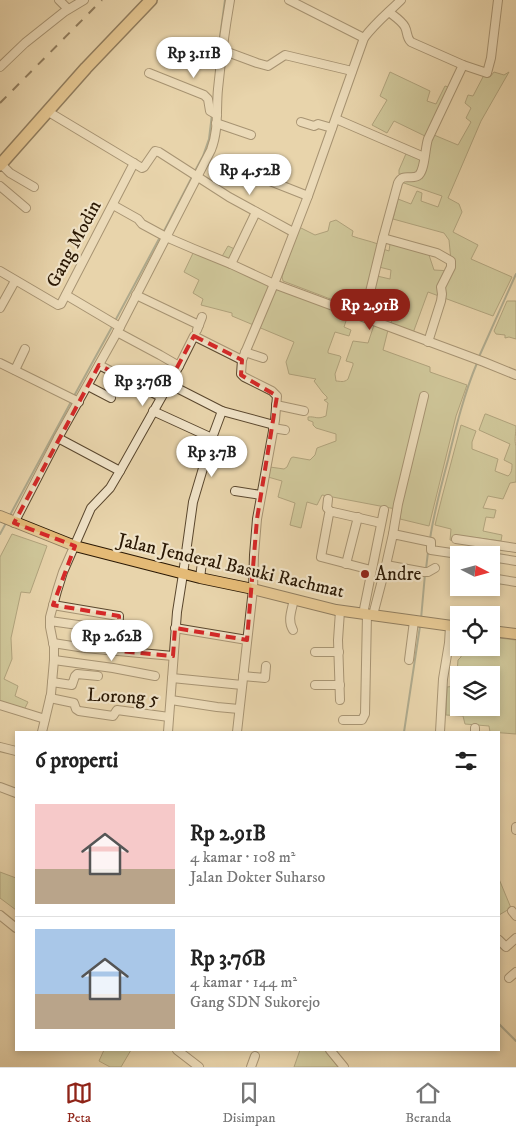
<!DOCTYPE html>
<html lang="id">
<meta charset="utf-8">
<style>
:root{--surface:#fff;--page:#f2f2f2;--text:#222;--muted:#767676;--line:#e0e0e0;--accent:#8f2418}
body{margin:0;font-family:"IM FELL DW Pica",serif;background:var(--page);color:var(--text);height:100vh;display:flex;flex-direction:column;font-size:19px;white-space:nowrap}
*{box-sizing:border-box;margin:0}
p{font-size:16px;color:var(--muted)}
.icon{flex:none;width:28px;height:28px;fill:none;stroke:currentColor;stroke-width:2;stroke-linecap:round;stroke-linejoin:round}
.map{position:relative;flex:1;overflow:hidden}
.sheet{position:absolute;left:15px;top:731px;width:485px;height:320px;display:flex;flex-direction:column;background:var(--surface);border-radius:0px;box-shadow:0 2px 8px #0003}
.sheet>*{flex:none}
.needle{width:32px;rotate:96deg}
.controls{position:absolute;left:450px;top:546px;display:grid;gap:10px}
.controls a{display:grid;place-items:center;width:50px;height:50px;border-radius:0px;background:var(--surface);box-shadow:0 2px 8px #0003;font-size:25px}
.price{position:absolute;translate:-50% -42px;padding:0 11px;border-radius:18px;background:#fff;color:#222;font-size:16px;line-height:32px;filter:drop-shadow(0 1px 2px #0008)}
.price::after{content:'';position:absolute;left:50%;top:30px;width:15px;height:11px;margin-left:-8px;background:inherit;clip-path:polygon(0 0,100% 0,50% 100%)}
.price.on{background:var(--accent);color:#fff}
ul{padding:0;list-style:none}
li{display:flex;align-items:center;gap:15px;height:125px;padding:0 20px}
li+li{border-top:1px solid var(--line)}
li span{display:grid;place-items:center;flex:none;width:140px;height:100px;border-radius:0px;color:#555}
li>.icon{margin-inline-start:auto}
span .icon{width:60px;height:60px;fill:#fffc;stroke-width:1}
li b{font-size:21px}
h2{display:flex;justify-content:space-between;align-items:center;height:60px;padding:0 20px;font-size:21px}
.dock{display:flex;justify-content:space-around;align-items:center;height:70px;border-top:1px solid var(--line);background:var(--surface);font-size:14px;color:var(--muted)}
.dock a{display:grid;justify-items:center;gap:2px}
.dock .on{color:var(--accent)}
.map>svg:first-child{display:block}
.green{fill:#b5bd89;stroke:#706a46;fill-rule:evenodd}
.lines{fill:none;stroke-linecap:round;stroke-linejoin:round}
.stream{stroke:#6b7868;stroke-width:2}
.minor-casing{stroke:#5a472e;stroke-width:10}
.major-casing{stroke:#2a1804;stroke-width:12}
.highway-casing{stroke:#2a1804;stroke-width:14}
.minor{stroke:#f0e3c8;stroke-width:8}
.major{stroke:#e4ba76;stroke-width:10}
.highway{stroke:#e4ba76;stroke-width:11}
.rail{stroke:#2a1804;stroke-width:2;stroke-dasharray:9 9;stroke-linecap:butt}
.marked{fill:none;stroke:#d62828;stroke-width:4;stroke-dasharray:10 6;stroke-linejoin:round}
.poi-dot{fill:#8f2418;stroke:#f0e3c8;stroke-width:2}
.labels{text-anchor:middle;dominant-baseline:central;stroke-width:4.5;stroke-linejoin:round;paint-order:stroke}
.street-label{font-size:19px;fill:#2a1804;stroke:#f0e3c8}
.poi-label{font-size:19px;fill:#2a1804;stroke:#f0e3c8;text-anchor:start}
</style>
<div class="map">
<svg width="516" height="1067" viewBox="0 0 516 1067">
<rect width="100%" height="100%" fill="#e8d4ab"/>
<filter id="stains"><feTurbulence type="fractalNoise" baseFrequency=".004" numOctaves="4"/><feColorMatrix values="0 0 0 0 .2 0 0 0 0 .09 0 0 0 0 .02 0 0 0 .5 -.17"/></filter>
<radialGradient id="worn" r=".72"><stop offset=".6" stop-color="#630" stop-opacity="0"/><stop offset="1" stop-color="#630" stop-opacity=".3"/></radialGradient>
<g class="green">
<polygon points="390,72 430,91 427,101 436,104 445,86 452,88 425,136 394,121 387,133 372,125 387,100 380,96"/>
<path d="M494 72 504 75 509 72 481 121 448 198 459 204 462 212 453 232 478 245 471 259 512 277 493 316 428 292 413 333 391 323 397 302 372 293 377 276 390 279 391 270 379 267 383 249 389 251 390 244 427 253 429 255 434 270 452 271 449 240 444 233 393 219 398 199 411 204 417 191 422 193 421 201 438 207 442 196 401 182C407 180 412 182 418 179L430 142 434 135 458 145 471 122 466 118 471 108 465 103 468 95 473 96 484 75 490 77Z"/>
<path d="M408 149 422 157C421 164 421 173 412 175 408 176 403 174 399 174V170Z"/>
<path d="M336 220 353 231 352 236C360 239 370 241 378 244L362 311 283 281 282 277 284 271 299 227 315 235 328 231 330 222Z"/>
<path d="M228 246 237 250 230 264 278 288 348 315 344 327 351 330 349 336 335 332 328 351V353L340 356 341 357 335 374 336 381C340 381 344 383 348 379L353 365V363L346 361 353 341 368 343 374 325 388 330 383 350 430 367V372L467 385 456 416 429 526 400 519 401 510 322 495 317 505 307 502 301 528 290 525 295 503 278 497 282 481 268 477 270 467 284 469 287 467 291 458 293 457 310 460 315 455 317 448 336 441V434L316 428 313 425V422L308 420V417C316 416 316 420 326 416L328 403 324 400 327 399V397L323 393 314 381 316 379 289 374 286 362 294 342 232 316V313L201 305 203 299 193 293 199 280 184 272 194 251 220 260Z"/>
<polygon points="507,301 516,301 516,339 509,337 505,338 505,335 496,334 494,331"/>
<path d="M485 414H486L516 426C516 433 514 440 516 446V482L510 483 503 499 488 496 483 508 496 510 494 518 486 517 483 531 502 535 501 541 455 535 454 541 450 540 451 529 435 525 442 497 461 425 476 431 472 442V449L498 459 495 471 508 476C512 473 512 468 512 464L504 460 510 444 479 430Z"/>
<polygon points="12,534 47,546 30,593 21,592 11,638 12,659 4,679 18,686 15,696 28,702 24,710 0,703 0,557"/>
<path d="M491 637 516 640V734L490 732 489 726 465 724 463 716 446 715 447 687 456 686 458 660 461 657V648H491ZM459 675H491V708H459Z"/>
<polygon points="0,872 16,878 16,910 0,898"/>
<polygon points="499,879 511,908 499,915"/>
<polygon points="104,1050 131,1050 121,1067 110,1067 99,1061"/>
<polygon points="300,1050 325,1050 338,1067 294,1067"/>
</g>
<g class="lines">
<g class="stream">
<polyline points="220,37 225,0"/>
<polyline points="195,171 203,156 209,139 212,114"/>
<polyline points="163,233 193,175"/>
<polyline points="115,321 160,237"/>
<polyline points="478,359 516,274"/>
<polyline points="74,396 113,325"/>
<polyline points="9,517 72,400"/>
<polyline points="0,534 6,523"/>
<path d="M430 539C434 512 441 486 448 460 456 427 464 394 477 363"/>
<polyline points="426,569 428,552"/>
<polyline points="421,619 425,574"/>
<polyline points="404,732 420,626"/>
<polyline points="499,1024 516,1041"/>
</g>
<defs>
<g id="minor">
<polyline points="59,0 68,9"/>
<polyline points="289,0 364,38"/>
<path d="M389 12C394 16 402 21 405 27 408 33 406 37 411 42L463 65 487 73 491 58 498 0"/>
<polyline points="222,50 257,63 268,66 285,55 352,71"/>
<polyline points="0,67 25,43 64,12 84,0"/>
<polyline points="149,73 204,95 208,99 210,111 217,115"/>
<polyline points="47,111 142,168 144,167 155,151 159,152 229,197 293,232"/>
<polyline points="336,119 424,157"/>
<polyline points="301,122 314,126 318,124 332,128"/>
<polyline points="216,123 251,135"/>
<polyline points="1,164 10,173 34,187"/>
<polyline points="270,181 308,196"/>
<polyline points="0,186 26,208"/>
<polyline points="113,205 138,219 142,224 166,237 194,249 231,264 274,284 484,362 516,375"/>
<polyline points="383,238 437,253 451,261 451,267 441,287 442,294 441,301 428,342"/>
<polyline points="231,264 256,212"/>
<polyline points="0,271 58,305 61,304 134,163"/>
<polyline points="66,295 120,327"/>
<polyline points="136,295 199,325"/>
<polyline points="0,308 15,281"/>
<path d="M364 317 383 238 398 183C403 172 412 181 419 175 425 169 425 148 428 139L463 65"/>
<polyline points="197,330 202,317"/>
<polyline points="117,332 160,355 179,366"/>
<polyline points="245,352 263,358"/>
<polyline points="0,363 79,402"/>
<polyline points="99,365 161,397"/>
<polyline points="15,370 25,349"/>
<polyline points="169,384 222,411"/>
<polyline points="88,386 111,398"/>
<polyline points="276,405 304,411"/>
<polyline points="153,411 212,438"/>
<polyline points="273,428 285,430"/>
<polyline points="58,438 120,471"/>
<polyline points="235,491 261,495"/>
<polyline points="328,499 327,508 331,512"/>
<path d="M14 523 59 436 120 327 211 150C219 130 216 109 218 89 221 59 225 29 230 0"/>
<polyline points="393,534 398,504 424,396"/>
<polyline points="456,539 516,548"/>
<polyline points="491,557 516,561"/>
<polyline points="346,564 358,517"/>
<polyline points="386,565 424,572 428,572 435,568"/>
<polyline points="371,570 321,557 329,514 331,512 333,512 381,523"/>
<polyline points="200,578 202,562"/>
<polyline points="491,578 516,582"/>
<path d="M53 605 118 616H119C118 628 120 639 119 651"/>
<polyline points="340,611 338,640 340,700"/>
<polyline points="363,614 384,510"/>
<polyline points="373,615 386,565 393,534 431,542 431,550 465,555"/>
<polyline points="50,621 85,626"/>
<polyline points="175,628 247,640"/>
<path d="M293 630C287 620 292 610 294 599"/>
<polyline points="53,643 85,648 173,656"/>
<polyline points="315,652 339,652"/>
<polyline points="54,660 113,668 155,676"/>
<polyline points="409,660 414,621"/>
<polyline points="243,676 265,678 266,666"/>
<polyline points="172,678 242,685"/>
<polyline points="52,682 72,685 75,676 77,674 98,676"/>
<polyline points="315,685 340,685"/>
<polyline points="50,698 74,703 76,709 79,711 113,716 117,710 169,717"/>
<polyline points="171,700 217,707 239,709"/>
<polyline points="0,705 45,719"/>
<polyline points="343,720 362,720 365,714 367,614"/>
<polyline points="42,732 51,694 54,660 54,647 50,627 50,617 57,591 63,572 91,508 110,488 120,471 179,366 194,336 242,360"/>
<polyline points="168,732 177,612 183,574 193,502 212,438 222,411 274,425"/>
<path d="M237 732 253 589 254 555 257 519 275 420 277 396 272 391 244 377 241 374 242 360 274 284 308 196 364 38C375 23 388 13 401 0"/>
<polyline points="440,732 443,679 449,643 450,627"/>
<polyline points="475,732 475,728"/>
<polyline points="0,747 16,751"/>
<polyline points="0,787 16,793"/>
<polyline points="516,827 516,830"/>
<polyline points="512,911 516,916"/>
<polyline points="0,915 16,928"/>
<polyline points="499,940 506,947 516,938"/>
<polyline points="509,978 516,972"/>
<polyline points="177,1050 199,1067"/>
<polyline points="330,1050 344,1067"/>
<polyline points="251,1067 255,1056"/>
</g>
<g id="major">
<polyline points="0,516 75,546 200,578 253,589 336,610 459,627"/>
<polyline points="491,631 516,634"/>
</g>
<polyline id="highway" points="0,165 86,68 151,0"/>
</defs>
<use href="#minor" class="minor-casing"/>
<use href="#major" class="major-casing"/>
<use href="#highway" class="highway-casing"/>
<use href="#minor" class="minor"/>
<use href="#major" class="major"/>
<use href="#highway" class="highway"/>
<polyline class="rail" points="0,103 102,0"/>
</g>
<path d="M0 0H516V1067H0ZM194 336 242 360 241 375 277 396 257 519 247 640 175 628 173 656 119 651V616L53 605 75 546 14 523 99 365 161 397Z" fill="#e8d4ab" fill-opacity=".55" fill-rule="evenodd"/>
<path class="marked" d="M194 336 242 360 241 375 277 396 257 519 247 640 175 628 173 656 119 651V616L53 605 75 546 14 523 99 365 161 397Z"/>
<circle class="poi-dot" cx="365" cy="574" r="5"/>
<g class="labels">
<g class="street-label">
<text transform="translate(74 244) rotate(-62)">Gang Modin</text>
<text transform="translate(231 566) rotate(13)">Jalan Jenderal Basuki Rachmat</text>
<text transform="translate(123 697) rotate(3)">Lorong 5</text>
</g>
<g class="poi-label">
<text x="375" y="574">Andre</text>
</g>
</g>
<rect width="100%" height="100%" filter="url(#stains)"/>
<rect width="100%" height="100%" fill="url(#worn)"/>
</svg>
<div class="controls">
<a><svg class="needle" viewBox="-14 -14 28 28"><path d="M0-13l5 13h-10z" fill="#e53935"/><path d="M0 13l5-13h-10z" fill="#767676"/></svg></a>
<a><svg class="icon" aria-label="locate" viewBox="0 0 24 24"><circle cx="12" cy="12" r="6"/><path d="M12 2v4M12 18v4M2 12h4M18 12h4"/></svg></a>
<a><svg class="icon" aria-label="layers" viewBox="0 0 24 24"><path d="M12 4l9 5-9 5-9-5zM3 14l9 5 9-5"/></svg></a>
</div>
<b class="price" style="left:194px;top:79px">Rp 3.11B</b>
<b class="price" style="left:250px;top:196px">Rp 4.52B</b>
<b class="price on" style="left:370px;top:331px">Rp 2.91B</b>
<b class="price" style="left:143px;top:407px">Rp 3.76B</b>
<b class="price" style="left:212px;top:478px">Rp 3.7B</b>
<b class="price" style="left:112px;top:662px">Rp 2.62B</b>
<section class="sheet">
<h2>6 properti<svg class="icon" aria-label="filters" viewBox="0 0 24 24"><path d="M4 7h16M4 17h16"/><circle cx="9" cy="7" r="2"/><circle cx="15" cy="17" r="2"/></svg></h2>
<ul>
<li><span style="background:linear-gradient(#f6c9c9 65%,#b9a48a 0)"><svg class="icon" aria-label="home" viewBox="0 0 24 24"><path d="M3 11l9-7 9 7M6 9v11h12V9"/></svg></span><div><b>Rp 2.91B</b><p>4 kamar · 108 m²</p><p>Jalan Dokter Suharso</p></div></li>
<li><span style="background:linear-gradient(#a9c7e8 65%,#b9a48a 0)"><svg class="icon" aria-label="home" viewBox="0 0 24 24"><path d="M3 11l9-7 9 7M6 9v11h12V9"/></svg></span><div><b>Rp 3.76B</b><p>4 kamar · 144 m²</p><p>Gang SDN Sukorejo</p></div></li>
</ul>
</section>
</div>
<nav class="dock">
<a class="on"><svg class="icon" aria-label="map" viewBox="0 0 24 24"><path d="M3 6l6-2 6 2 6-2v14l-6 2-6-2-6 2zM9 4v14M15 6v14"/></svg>Peta</a>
<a><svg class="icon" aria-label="saved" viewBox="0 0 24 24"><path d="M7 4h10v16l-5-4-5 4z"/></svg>Disimpan</a>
<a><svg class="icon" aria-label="home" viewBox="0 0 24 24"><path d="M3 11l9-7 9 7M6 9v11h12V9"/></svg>Beranda</a>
</nav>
